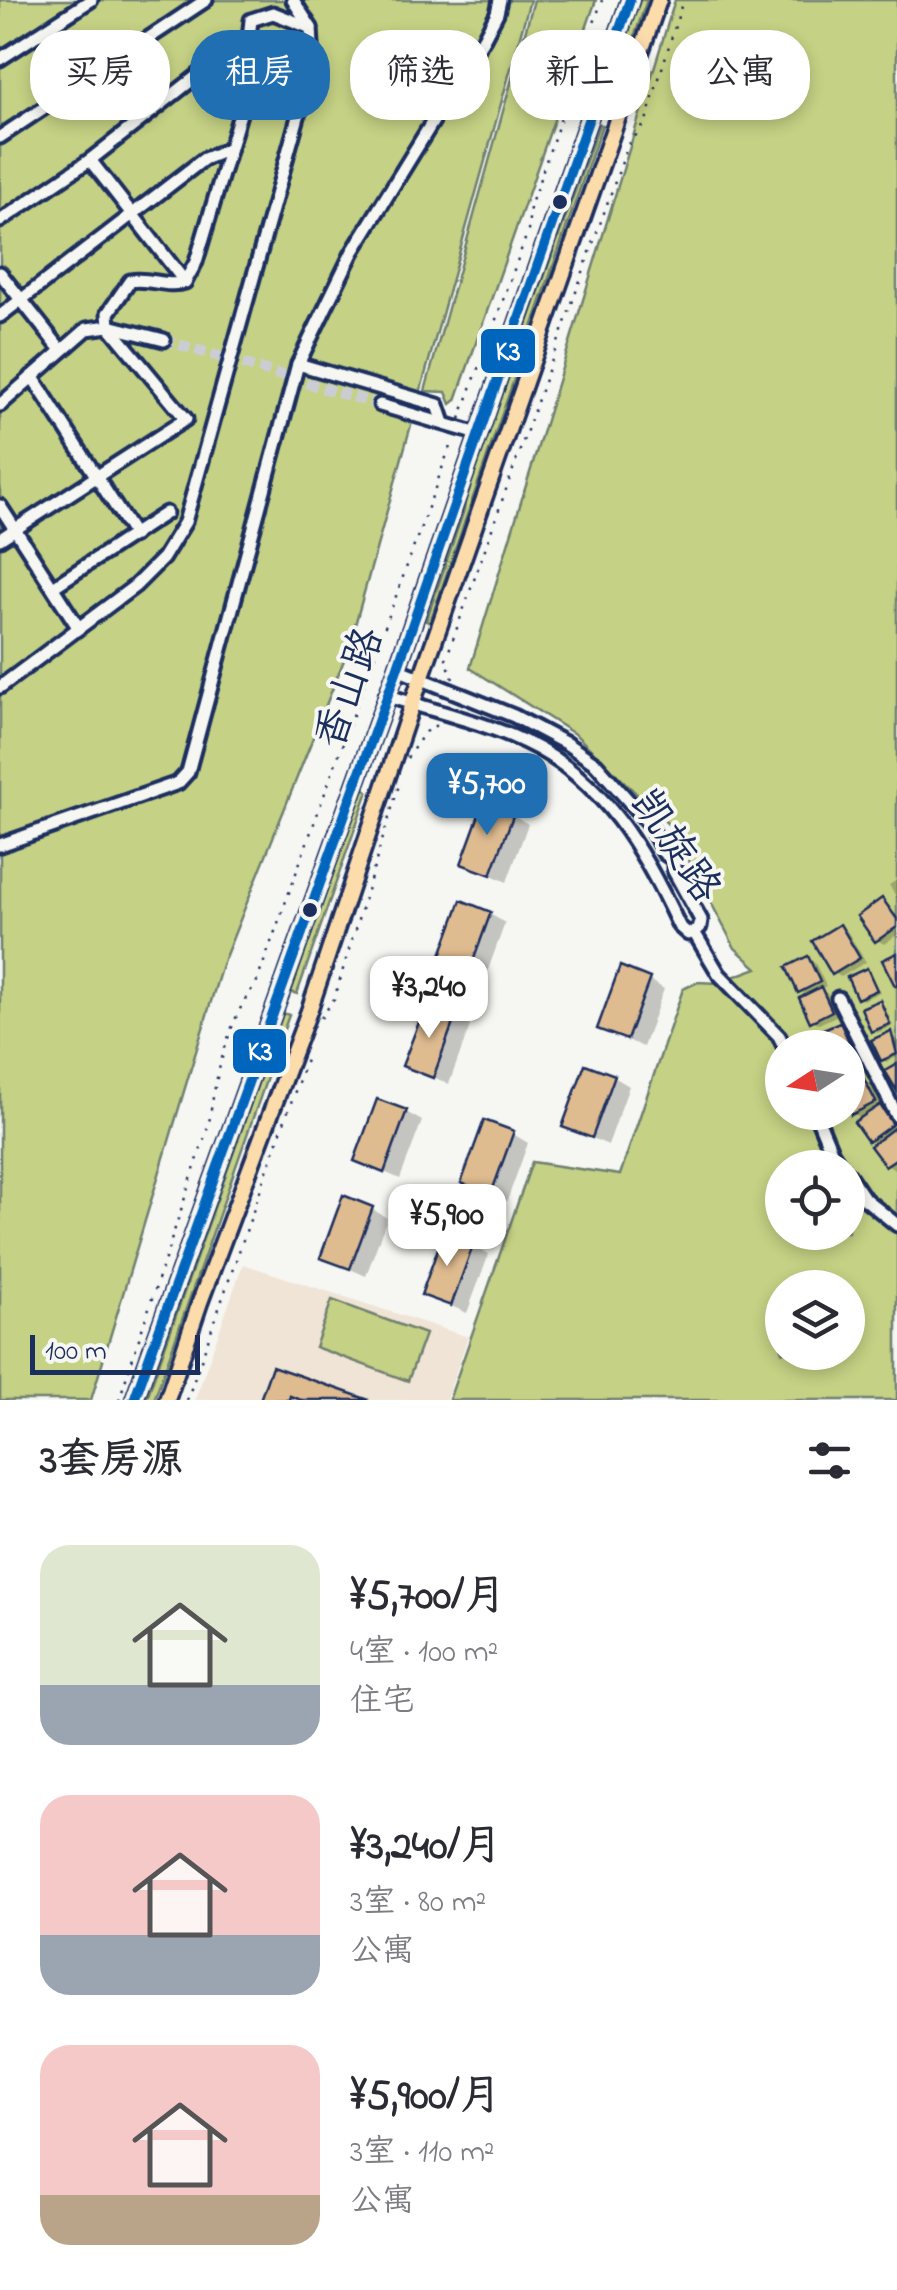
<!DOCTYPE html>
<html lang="zh">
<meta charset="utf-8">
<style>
:root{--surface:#fff;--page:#f2f2f3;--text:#2b2b33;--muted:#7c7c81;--accent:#1f6fb2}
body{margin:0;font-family:"Indie Flower","LXGW WenKai TC",sans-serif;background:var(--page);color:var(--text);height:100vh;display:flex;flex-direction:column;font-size:38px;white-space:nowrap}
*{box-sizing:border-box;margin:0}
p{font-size:32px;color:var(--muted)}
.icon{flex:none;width:55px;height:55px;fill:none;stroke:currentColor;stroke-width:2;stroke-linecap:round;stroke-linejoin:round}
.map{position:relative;height:1400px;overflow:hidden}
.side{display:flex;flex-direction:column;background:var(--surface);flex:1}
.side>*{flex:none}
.guide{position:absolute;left:30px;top:30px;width:838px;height:90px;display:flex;gap:20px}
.needle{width:65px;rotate:258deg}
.controls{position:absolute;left:765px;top:1030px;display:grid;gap:20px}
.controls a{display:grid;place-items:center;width:100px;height:100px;border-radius:50%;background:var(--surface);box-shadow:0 5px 15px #0003;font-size:50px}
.scale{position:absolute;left:30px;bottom:25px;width:170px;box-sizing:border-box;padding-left:10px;border:5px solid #1b2f5e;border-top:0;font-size:28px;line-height:35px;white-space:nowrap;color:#1b2f5e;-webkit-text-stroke:8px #f6f6f2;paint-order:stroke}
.price{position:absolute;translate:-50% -85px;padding:0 22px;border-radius:20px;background:#fff;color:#222;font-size:32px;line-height:65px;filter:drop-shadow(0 2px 5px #0008)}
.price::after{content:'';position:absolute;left:50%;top:60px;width:30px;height:22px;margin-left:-15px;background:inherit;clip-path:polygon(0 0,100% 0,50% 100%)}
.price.on{background:var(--accent);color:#fff}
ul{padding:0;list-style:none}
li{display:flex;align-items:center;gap:30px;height:250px;padding:0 40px}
li span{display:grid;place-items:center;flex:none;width:280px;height:200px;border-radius:30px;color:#555}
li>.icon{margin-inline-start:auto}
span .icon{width:120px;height:120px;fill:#fffc;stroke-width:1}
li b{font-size:42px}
h2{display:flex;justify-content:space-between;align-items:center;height:120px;padding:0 40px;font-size:42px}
.tag{padding:0 35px;border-radius:40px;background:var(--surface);box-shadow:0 5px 15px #0003;font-size:35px;line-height:90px}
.tag.on{background:var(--accent);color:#fff}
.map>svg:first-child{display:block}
.built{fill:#efe4d5}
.green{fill:#c5d184;stroke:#708071;stroke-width:2.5;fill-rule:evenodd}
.shadow{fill:#0003}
.building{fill:#dfbb90;stroke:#1b2f5e;stroke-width:2.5}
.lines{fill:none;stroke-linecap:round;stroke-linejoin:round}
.minor-tunnel{stroke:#caced4;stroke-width:11;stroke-dasharray:11 5.5;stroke-linecap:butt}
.minor-casing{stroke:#1b2f5e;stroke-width:19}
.major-casing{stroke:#1b2f5e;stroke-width:21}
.path{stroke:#1b2f5e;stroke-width:2.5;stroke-dasharray:2.5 8;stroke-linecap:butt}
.minor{stroke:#f6f6f2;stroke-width:11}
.major{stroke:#fddcac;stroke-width:14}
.bus-1-casing{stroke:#f6f6f2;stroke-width:18}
.bus-1{stroke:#0065bd;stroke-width:10}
.bus-dot{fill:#1b2f5e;stroke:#f6f6f2;stroke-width:4}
.labels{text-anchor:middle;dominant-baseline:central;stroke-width:8;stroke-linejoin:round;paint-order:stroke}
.street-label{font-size:42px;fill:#1b2f5e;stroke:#f6f6f2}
.line-badge{stroke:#f6f6f2;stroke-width:4}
.badge-label{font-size:28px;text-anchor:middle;font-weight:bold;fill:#fff}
</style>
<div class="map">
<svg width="897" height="1400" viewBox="0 0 897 1400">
<rect width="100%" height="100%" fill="#f6f6f2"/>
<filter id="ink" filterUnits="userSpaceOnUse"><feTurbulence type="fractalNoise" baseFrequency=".01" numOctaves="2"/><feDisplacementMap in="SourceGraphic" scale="20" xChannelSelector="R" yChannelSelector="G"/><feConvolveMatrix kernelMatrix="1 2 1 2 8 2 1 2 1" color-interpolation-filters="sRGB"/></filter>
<g filter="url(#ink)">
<polygon class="built" points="243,1264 468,1337 446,1400 195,1400"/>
<g class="green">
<polygon points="0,0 530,0 348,650 222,965 91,1400 0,1400"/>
<polygon points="534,0 596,0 456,400 451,404 446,392 425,391"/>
<polygon points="640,0 647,0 612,102 605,99"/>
<path d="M675 0H897V1400H449L532 1162 620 1175 683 989 698 982 717 983 757 968 735 948 671 827 576 735 470 668ZM782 1048H848V1112H782ZM782 1168H848V1232H782ZM782 1288H848V1352H782Z"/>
<polygon points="599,124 602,125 430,622 426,621 464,510 466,495"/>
<polygon points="365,789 368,791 297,994 291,992 362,790"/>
<polygon points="283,1013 289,1015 154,1400 146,1400"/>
<polygon points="332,1300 425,1334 408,1381 315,1347"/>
</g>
<g class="shadow">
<polygon points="513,815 528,824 507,882 464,863"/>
<polygon points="897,880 897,898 889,885"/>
<polygon points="882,901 897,916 897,935 884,944 877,940"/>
<polygon points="490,914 505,923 484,981 441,962"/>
<polygon points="840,927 847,931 866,962 841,977 834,973"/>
<polygon points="808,959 815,963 826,986 820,989 828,994 838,1015 819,1024 812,1020 808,996 800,991"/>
<polygon points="867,971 880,992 863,1000 859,998"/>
<polygon points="649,980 664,989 643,1047 600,1028"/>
<polygon points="879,1003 884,1005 893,1026 877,1033 873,1030"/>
<polygon points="455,1017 470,1026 449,1084 406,1065"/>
<polygon points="840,1024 847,1028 856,1048 850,1051 857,1055 866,1076 848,1084 848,1048 823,1048"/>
<polygon points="891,1034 897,1040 897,1057 887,1062 882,1059"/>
<polygon points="614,1077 629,1086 608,1145 565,1126"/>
<polygon points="864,1081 871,1086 882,1106 879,1107 887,1112 897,1127 897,1171 887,1164 876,1144 869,1140 863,1119 853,1113 848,1104 848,1090"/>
<polygon points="406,1112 422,1121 400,1179 357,1160"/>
<polygon points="513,1134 528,1143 507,1201 464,1182"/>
<polygon points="372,1209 387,1218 366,1276 323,1257"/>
<polygon points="445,1235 489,1254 467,1313 424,1294"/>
</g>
<g class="building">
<polygon points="484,801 514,813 491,875 461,864"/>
<polygon points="882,898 897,919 897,927 875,942 857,916"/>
<polygon points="461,900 491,912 468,975 438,963"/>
<polygon points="840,924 860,958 832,975 812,941"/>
<polygon points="897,953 897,986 895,986 882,960"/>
<polygon points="808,956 820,982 798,993 786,967"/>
<polygon points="620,966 650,978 627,1040 597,1029"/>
<polygon points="867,968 877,990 857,999 847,977"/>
<polygon points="821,987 832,1011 810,1022 799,998"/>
<polygon points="880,1000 890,1024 871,1032 861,1008"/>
<polygon points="426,1004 456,1015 433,1078 402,1066"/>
<polygon points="840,1022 850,1044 820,1048 814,1033"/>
<polygon points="891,1031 897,1054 881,1061 871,1040"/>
<polygon points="850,1048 860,1072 848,1078 848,1049"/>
<polygon points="585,1064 615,1075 592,1138 562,1127"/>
<polygon points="897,1064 897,1091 885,1071"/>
<polygon points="864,1079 876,1102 851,1115 848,1087"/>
<polygon points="377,1099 407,1110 384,1173 354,1161"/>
<polygon points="880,1105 893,1124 868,1142 854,1122"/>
<polygon points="484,1120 514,1131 491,1194 461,1183"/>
<polygon points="895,1127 897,1158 885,1166 870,1146"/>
<polygon points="343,1195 373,1207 350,1269 320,1258"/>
<polygon points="444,1232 474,1243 451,1306 421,1295"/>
<polygon points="272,1366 369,1400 301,1400 290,1396 289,1400 260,1400"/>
</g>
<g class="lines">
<polyline class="minor-tunnel" points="164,340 380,405"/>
<defs>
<g id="minor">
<polyline points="248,47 251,20 273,13 311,28"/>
<polyline points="0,59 91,0"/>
<polyline points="0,137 206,0"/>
<polyline points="90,160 185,282"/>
<path d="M0 221 90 160 234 47H248L256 60 196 262 185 282C166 288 149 277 130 281L108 313 109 326 186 419 0 539"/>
<polyline points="0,273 61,350"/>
<polyline points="0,316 204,159 229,149"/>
<polyline points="298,364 438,405 444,423"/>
<polyline points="32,376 134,535"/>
<polyline points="0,405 87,329 109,326 164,340"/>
<polyline points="380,405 478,434"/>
<polyline points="0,506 78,627"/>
<polyline points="53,587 166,513"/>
<polyline points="397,669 514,716 567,744 596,764 649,824 664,853 674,860 674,871 701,920 700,927 694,932"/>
<polyline points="0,687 135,586 163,558 185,522 313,63 311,28 293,0"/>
<path d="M386 695C432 711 481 721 525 742 605 780 644 851 679 926L688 934 694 932 719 974 779 1036 785 1048"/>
<polyline points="0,845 178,783 188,772 298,364 352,253 484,38 497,13 500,0"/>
<polyline points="838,998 897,1116"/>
<polyline points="815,1112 832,1153 842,1168"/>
<polyline points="848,1174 865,1199 897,1225"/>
</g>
<g id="major">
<polyline points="134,1400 397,669 630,0"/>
<polyline points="167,1400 200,1302 309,1011 412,704 659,0"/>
</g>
</defs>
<use href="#minor" class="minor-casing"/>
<use href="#major" class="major-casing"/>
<g class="path">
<polyline points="460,419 528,231 530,207 602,0"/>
<polyline points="453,679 446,659 628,145 645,124 683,0"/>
<polyline points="407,758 425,732 438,724"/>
<polyline points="321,1018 334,999 399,785"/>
<path d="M119 1400 209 1124C214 1082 229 1016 256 984L452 441"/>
<polyline points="187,1400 308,1054"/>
</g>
<use href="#minor" class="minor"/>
<use href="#major" class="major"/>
<defs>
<polyline id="bus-1" points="134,1400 397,669 630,0"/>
</defs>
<use href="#bus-1" class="bus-1-casing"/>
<use href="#bus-1" class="bus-1"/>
</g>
</g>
<g class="bus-dot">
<circle cx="560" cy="202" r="9"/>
<circle cx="310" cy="910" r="9"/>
</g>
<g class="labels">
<g class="street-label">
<text transform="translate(351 689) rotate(-70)">香山路</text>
<text transform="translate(674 847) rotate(56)">凯旋路</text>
</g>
</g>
<g class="line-badge">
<rect x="479" y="327" width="58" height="48" rx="10" fill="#0065bd"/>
<rect x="231" y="1027" width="57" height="48" rx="10" fill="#0065bd"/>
</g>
<g class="badge-label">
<text x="508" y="360">K3</text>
<text x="260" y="1060">K3</text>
</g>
</svg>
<div class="controls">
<a><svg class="needle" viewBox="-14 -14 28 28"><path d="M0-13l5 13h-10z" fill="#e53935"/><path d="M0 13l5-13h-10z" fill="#7c7c81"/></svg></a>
<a><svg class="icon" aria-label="locate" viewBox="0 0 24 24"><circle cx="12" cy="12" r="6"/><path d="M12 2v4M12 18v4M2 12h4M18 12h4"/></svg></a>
<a><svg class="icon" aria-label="layers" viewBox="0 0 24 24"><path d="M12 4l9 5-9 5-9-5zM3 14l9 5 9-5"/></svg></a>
</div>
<div class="scale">100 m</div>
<b class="price on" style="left:487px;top:838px">¥5,700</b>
<b class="price" style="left:429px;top:1041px">¥3,240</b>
<b class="price" style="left:447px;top:1269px">¥5,900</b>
<div class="guide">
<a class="tag">买房</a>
<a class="tag on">租房</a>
<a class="tag">筛选</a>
<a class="tag">新上</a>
<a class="tag">公寓</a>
</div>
</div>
<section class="side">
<h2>3套房源<svg class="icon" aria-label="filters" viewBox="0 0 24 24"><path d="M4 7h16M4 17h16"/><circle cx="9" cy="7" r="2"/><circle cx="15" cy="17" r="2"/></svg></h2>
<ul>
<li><span style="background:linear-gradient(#dfe7d0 70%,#9aa5b1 0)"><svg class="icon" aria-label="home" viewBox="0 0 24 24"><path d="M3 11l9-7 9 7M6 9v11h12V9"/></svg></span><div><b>¥5,700/月</b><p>4室 · 100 m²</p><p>住宅</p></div></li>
<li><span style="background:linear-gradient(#f6c9c9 70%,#9aa5b1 0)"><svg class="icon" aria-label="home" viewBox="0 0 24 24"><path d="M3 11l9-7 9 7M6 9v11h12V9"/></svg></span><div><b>¥3,240/月</b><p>3室 · 80 m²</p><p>公寓</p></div></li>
<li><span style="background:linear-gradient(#f6c9c9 75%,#b9a48a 0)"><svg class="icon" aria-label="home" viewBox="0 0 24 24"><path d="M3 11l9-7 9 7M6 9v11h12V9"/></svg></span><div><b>¥5,900/月</b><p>3室 · 110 m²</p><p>公寓</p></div></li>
</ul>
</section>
